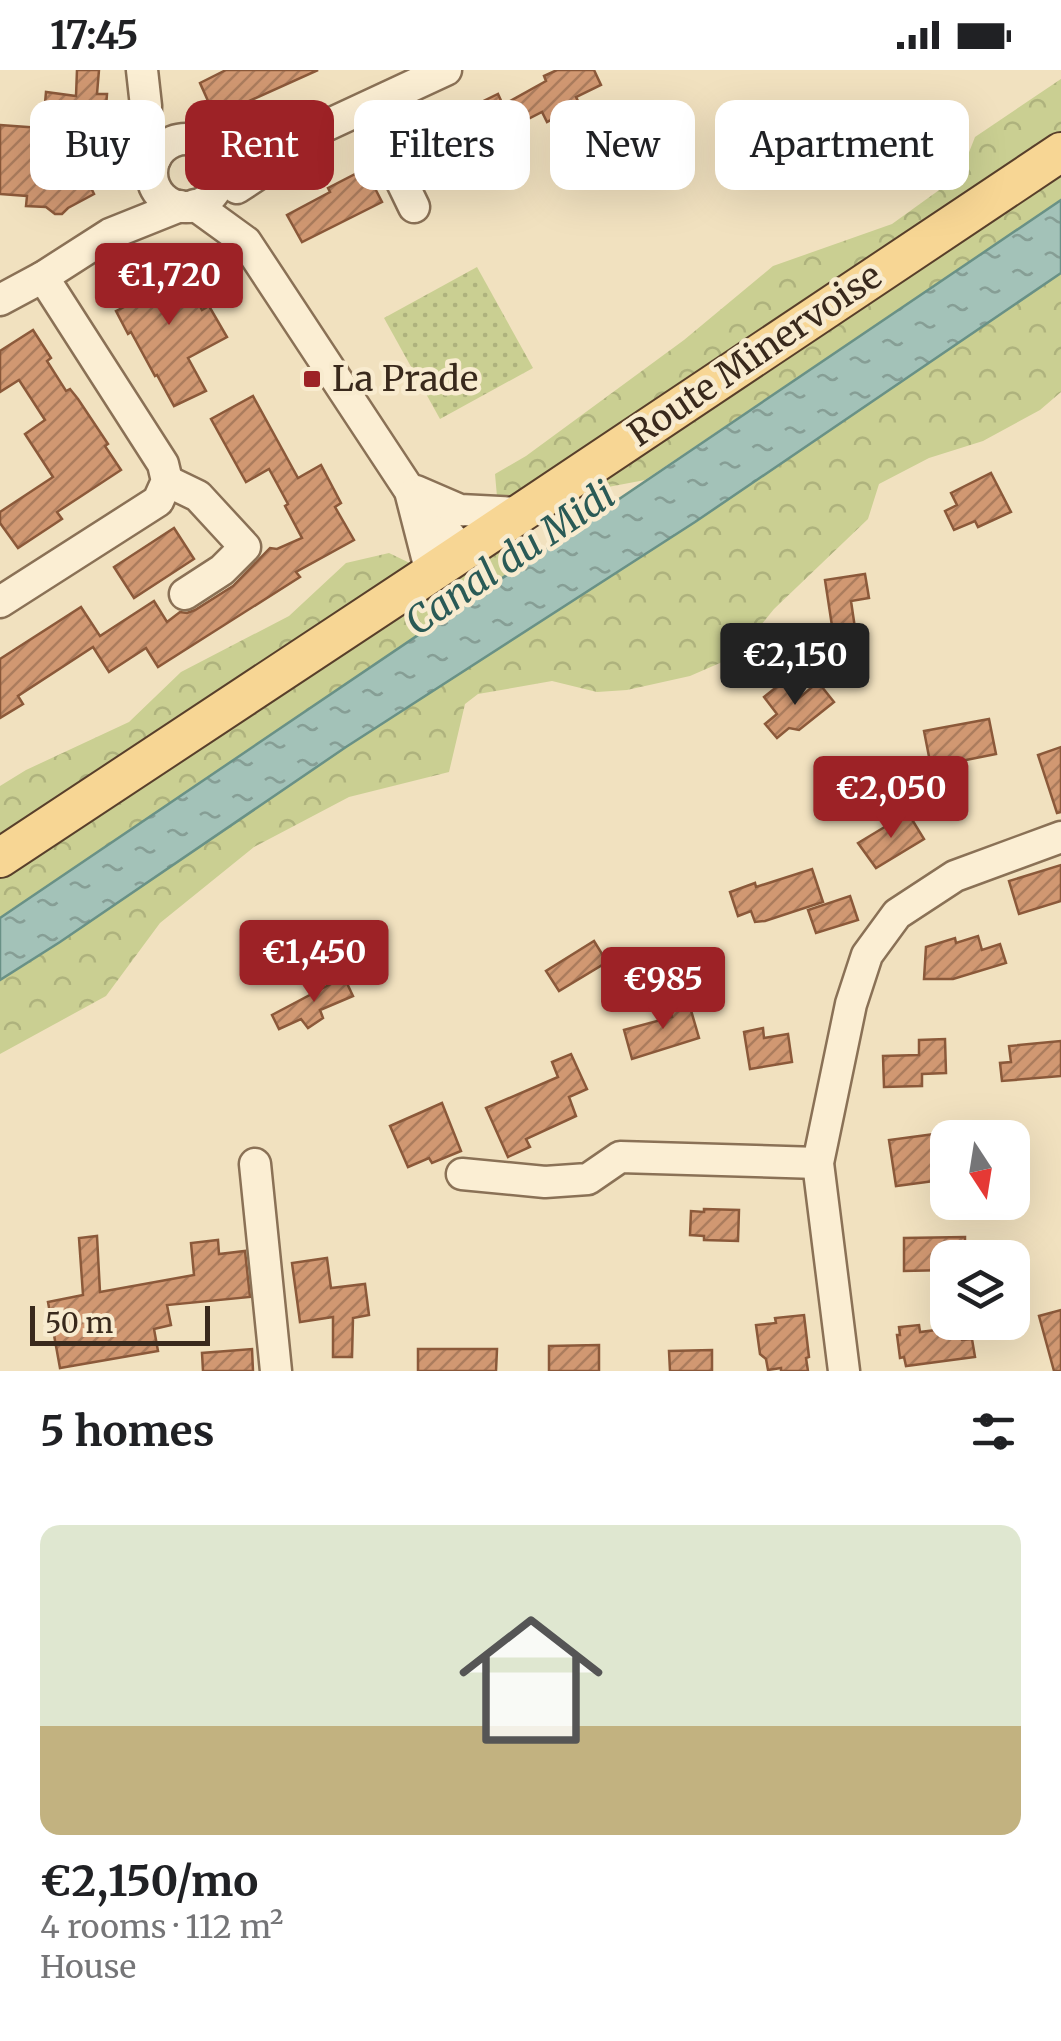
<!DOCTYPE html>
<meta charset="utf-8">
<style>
:root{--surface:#fff;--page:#f6f6f6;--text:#202124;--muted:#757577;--accent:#9d2226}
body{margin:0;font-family:Merriweather,serif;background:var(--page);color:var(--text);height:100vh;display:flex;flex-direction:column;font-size:38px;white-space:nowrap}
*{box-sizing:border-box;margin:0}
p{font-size:32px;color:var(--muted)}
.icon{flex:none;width:55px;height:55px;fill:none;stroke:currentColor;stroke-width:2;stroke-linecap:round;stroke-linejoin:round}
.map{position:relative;height:1301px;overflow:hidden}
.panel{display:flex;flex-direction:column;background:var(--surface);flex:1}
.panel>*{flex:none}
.top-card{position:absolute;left:30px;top:30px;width:1002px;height:90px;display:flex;gap:20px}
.needle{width:65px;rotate:168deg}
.fabs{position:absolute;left:930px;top:1050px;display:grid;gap:20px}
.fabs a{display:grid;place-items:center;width:100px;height:100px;border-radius:20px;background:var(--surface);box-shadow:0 10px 40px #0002;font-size:50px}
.scale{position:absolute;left:30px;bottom:25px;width:180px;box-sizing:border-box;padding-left:10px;border:5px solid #39291c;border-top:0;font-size:28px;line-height:35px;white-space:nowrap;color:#39291c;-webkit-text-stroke:8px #f8ebcf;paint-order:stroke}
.price{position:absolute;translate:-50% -85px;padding:0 22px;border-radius:10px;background:var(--accent);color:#fff;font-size:32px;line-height:65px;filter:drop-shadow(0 2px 5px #0008)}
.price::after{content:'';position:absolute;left:50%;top:60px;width:30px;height:22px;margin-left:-15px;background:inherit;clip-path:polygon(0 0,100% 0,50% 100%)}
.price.selected{background:#222;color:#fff}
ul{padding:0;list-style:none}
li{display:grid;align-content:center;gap:20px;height:530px;padding:0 40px}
li span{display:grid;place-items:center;height:310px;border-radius:20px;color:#555}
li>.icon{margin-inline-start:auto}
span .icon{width:180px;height:180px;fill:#fffc;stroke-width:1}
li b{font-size:42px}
h2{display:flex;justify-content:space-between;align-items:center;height:120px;padding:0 40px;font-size:42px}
.chip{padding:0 35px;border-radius:20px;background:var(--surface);box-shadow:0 10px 40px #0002;font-size:35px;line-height:90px}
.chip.selected{background:var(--accent);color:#fff}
.status{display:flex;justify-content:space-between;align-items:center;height:70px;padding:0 50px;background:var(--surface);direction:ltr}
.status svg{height:28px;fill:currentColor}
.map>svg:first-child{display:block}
.grass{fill:url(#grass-dots)}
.forest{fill:url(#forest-crowns)}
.water{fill:url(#water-ripples);stroke:#699186;stroke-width:2.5}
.building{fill:url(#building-hatch);stroke:#8b593a;stroke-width:2.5}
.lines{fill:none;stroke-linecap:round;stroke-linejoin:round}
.minor-casing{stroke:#8a7156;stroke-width:35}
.major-casing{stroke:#583f2b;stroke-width:42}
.minor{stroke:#fbeed3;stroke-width:30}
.major{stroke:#f7d694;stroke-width:38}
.poi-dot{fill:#9d2226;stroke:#f8ebcf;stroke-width:4}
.labels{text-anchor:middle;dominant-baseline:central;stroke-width:9;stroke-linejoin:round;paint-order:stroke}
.street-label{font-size:35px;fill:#39291c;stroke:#f8ebcf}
.poi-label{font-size:35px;fill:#39291c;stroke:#f8ebcf;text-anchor:start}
.water-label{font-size:38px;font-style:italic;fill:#2a5a56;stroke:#f8ebcf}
</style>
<div class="status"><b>17:45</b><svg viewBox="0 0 49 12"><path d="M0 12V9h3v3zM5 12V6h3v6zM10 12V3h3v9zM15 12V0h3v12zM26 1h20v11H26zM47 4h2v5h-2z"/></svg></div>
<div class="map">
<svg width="1061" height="1301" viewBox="0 0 1061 1301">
<defs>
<pattern id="grass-dots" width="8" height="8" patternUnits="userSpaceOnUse" patternTransform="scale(2.5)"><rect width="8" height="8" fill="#cacf92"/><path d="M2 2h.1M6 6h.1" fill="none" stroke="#aeb27d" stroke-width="1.8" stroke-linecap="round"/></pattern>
<pattern id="forest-crowns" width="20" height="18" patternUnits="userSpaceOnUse" patternTransform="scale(2.5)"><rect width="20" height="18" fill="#cacf92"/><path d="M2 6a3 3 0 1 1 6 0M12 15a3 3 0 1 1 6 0" fill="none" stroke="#aeb27d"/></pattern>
<pattern id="water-ripples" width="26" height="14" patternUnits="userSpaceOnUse" patternTransform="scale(2.5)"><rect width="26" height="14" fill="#a3c2b8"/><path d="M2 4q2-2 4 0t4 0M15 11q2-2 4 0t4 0" fill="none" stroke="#869e95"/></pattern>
<pattern id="building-hatch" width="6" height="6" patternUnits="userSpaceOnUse" patternTransform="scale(2.5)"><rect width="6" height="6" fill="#d19872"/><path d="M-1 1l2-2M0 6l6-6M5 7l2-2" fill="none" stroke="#ab7c5d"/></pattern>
</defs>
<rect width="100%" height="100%" fill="#f1e1bf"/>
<polygon class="grass" points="477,197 533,298 440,349 384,248"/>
<g class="forest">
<polygon points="1061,9 1061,130 645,410 498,438 495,404 526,386 684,270 773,196 892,154 960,105 975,67"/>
<polygon points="1061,203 1061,322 1040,340 983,371 929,388 879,414 868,449 774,539 736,586 690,606 627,620 597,622 552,611 478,624 465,634 449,702 349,727 254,777 160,853 106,926 0,984 0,910 60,872 346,677 695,452"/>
<polygon points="509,470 521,487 510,503 0,848 0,716 26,700 129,652 181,602 289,546 346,493 389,483 414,495"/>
</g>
<polygon class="water" points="1061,130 1061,203 695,452 346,677 60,872 0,910 0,848"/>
<g class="building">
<polygon points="77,0 99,0 97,24 107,24 105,50 92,50 91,62 43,56 46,22 76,26"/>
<polygon points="226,0 318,0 236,37 235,32 213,42 200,13"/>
<polygon points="557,0 594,0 601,15 576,27 580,35 547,52 542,42 481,73 488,87 448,107 429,70 470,49 465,40 498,24 503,35 546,11 544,6"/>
<polygon points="0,55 54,59 51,109 80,95 94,124 68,138 62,144 55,144 46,137 26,136 27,126 0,124"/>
<polygon points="365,99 382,132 302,172 287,145 330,122 328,118"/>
<polygon points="176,191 202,240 209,236 227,267 188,288 206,321 174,336 157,305 155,306 131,262 128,264 116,241 124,237 114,220 146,202 148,206"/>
<polygon points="33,260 51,288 47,291 66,321 70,319 78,329 108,374 105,376 121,400 57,442 62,449 18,478 0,453 0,442 53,407 25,364 45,350 19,310 0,322 0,281"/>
<polygon points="253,326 298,408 321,395 341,433 335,437 354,470 296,502 300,507 158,597 146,578 109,602 93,577 18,626 23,634 0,648 0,589 81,537 100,566 154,531 167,552 180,542 187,543 195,540 233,516 270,478 277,479 302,468 285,436 288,434 269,399 246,412 211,349"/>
<polygon points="991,403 1011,442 978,457 975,451 954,460 945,441 957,435 951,423"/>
<polygon points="174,458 194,489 134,528 114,497"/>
<polygon points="865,504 869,528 851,531 856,565 834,569 825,510"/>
<polygon points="784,611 798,629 818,612 834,632 799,660 789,658 777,668 765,654 777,644 764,627"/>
<polygon points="989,649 996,684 931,697 924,661"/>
<polygon points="1061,677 1061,742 1057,743 1038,685"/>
<polygon points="908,743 924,769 876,798 858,773"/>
<polygon points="1061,795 1061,831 1019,844 1009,811"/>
<polygon points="812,799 823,832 765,851 755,852 751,841 738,846 730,822 755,813 756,817"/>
<polygon points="850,826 858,850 816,863 808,840"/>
<polygon points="978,866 982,880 1000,874 1006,893 953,909 924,909 926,877 955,868 956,873"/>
<polygon points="594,871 607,892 559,921 546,901"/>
<polygon points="344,907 353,926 320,940 323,948 308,958 301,949 279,959 272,945"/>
<polygon points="688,930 699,968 632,989 624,960 672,947 668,935"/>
<polygon points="763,958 764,968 788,964 792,992 750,999 744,962"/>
<polygon points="945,969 946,1003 922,1004 922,1016 884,1017 883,986 919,985 919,970"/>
<polygon points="1061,971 1061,1006 1002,1011 1000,993 1011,992 1009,976"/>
<polygon points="571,984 587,1019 569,1027 576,1046 526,1069 530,1077 508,1087 486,1038 558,1007 552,992"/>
<polygon points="442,1033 461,1081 432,1093 429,1088 408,1097 390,1056"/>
<polygon points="935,1064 936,1068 948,1066 948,1105 941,1106 942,1110 896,1116 889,1070"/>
<polygon points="704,1139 739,1140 738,1171 704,1170 704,1166 690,1165 691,1141 704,1142"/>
<polygon points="97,1166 100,1222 194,1205 191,1173 218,1170 219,1184 245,1181 250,1227 167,1235 171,1255 154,1259 158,1281 60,1298 48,1232 83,1225 79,1168"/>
<polygon points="965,1167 965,1188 948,1188 948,1200 904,1201 904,1168"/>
<polygon points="327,1188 331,1218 365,1214 369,1245 353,1248 352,1287 333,1287 333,1247 300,1252 292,1193"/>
<polygon points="1061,1240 1061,1301 1054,1301 1039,1246"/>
<polygon points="804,1245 809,1287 806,1288 808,1301 781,1301 781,1298 768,1300 766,1289 760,1284 756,1255 776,1253 775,1248"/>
<polygon points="919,1255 920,1262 960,1257 962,1270 972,1269 975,1287 906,1296 904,1287 900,1288 897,1265 900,1265 899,1257"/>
<polygon points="599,1275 599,1301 549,1301 549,1276"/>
<polygon points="252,1279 253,1301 203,1301 202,1283"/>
<polygon points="418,1279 497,1279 496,1301 418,1301"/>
<polygon points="712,1280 712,1301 670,1301 669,1281"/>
</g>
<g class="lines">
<defs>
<g id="minor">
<polyline points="142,0 146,36 145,66 155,89"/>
<polyline points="366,38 414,137"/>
<circle cx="186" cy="103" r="34"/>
<polyline points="209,79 223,81 271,70 293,71 446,0"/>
<polyline points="237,118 281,89 293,71"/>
<polyline points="195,135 246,172 408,418 463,481"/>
<polyline points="0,230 43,207 110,164 180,136"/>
<polyline points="167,411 198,426 245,477 222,500 185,524"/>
<polyline points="416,421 460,440 518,443"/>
<polyline points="411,425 431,503"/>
<polyline points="0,532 158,431 167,411 163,394 43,207"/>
<polyline points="255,1094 276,1301"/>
<polyline points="462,1104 545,1112 588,1109 620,1087 818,1093"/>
<polyline points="844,1301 818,1093 851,934 867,885 897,844 955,806 1061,767"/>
</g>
<polyline id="major" points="0,788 419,511 1061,82"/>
</defs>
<use href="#minor" class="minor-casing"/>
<use href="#major" class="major-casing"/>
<use href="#minor" class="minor"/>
<use href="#major" class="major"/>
</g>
<rect class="poi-dot" x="302" y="299" width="20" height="20" rx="5"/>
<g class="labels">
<g class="street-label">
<text transform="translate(755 285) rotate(-34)">Route Minervoise</text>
</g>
<g class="poi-label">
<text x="332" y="309">La Prade</text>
</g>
<g class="water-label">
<text transform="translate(510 488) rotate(-34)">Canal du Midi</text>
</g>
</g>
</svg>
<div class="fabs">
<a><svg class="needle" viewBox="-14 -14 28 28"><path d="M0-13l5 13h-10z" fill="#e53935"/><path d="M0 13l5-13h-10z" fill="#757577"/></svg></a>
<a><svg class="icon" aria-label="layers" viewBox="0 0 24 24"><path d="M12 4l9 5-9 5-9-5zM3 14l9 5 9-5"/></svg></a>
</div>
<div class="scale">50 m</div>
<b class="price" style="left:169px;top:258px">€1,720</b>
<b class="price selected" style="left:795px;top:638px">€2,150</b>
<b class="price" style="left:891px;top:771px">€2,050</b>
<b class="price" style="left:314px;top:935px">€1,450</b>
<b class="price" style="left:663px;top:962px">€985</b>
<div class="top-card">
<a class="chip">Buy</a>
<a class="chip selected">Rent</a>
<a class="chip">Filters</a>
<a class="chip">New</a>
<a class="chip">Apartment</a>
</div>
</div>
<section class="panel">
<h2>5 homes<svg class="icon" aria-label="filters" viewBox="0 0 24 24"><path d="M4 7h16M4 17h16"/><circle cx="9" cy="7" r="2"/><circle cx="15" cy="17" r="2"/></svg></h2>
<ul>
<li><span style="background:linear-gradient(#dfe7d0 65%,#c2b280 0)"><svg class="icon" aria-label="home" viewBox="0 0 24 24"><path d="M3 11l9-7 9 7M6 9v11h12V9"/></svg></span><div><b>€2,150/mo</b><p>4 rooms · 112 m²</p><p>House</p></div></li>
</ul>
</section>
